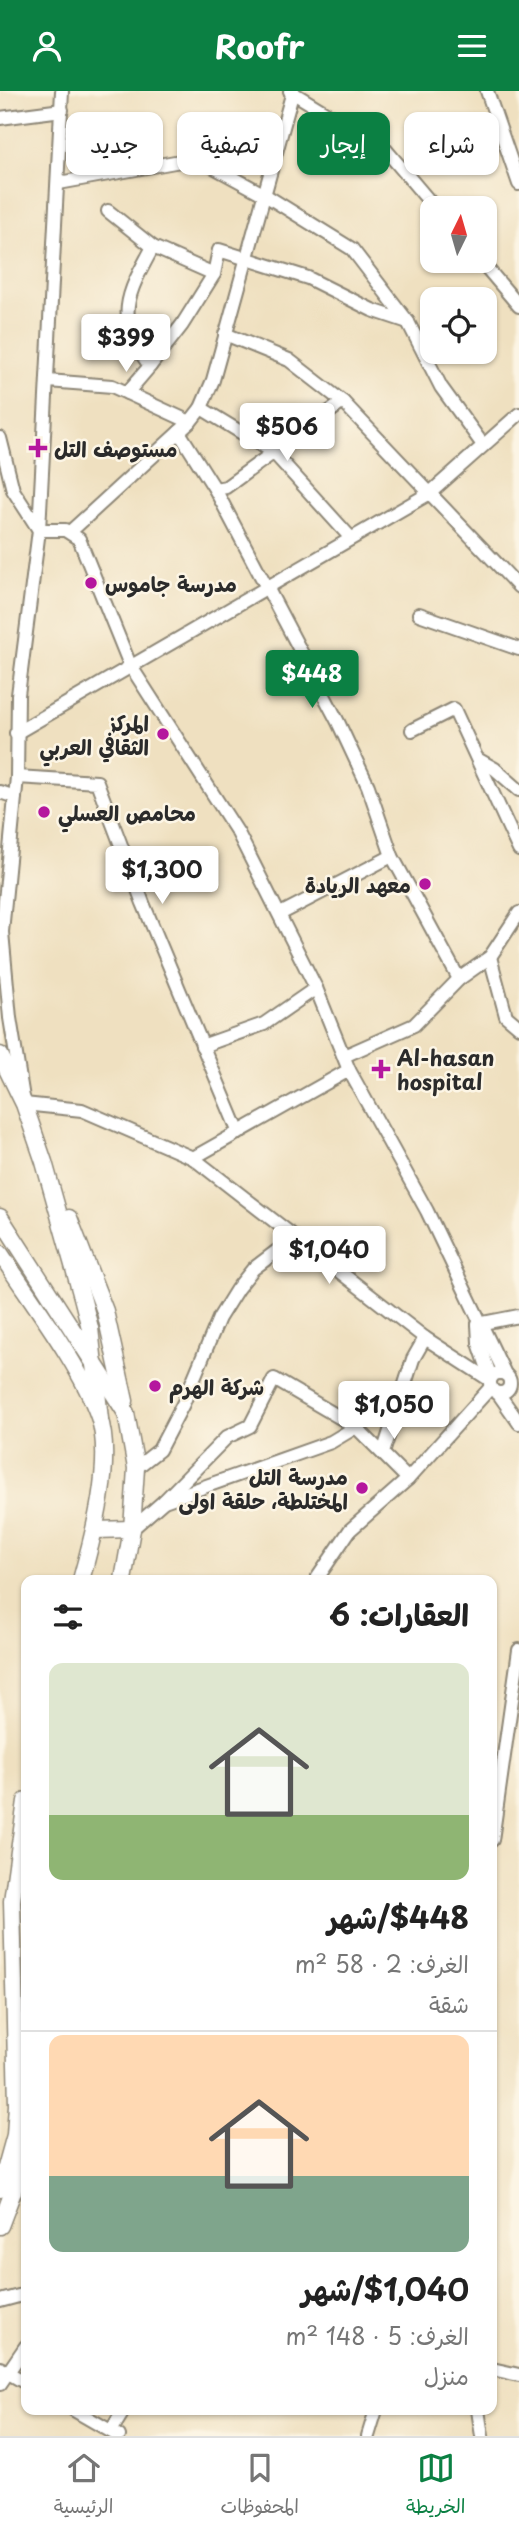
<!DOCTYPE html>
<html lang="ar">
<meta charset="utf-8">
<style>
:root{--surface:#fff;--page:#f6f6f6;--text:#222;--muted:#767676;--line:#e0e0e0;--accent:#0b8043}
body{margin:0;font-family:"Playpen Sans","Playpen Sans Arabic",sans-serif;background:var(--page);color:var(--text);direction:rtl;height:100vh;display:flex;flex-direction:column;font-size:26px;white-space:nowrap}
*{box-sizing:border-box;margin:0}
p{font-size:23px;color:var(--muted)}
.icon{flex:none;width:38px;height:38px;fill:none;stroke:currentColor;stroke-width:2;stroke-linecap:round;stroke-linejoin:round}
.map{position:relative;flex:1;overflow:hidden;direction:ltr}
.drawer{position:absolute;left:21px;top:1484px;width:476px;height:840px;display:flex;flex-direction:column;background:var(--surface);border-radius:14px;box-shadow:0 2px 5px #0004;direction:rtl}
.drawer>*{flex:none}
.top-card{position:absolute;left:21px;top:21px;width:478px;height:63px;direction:rtl;display:flex;gap:14px}
.needle{width:46px;rotate:5deg}
.controls{position:absolute;left:420px;top:105px;display:grid;gap:14px}
.controls a{display:grid;place-items:center;width:77px;height:77px;border-radius:14px;background:var(--surface);box-shadow:0 2px 5px #0004;font-size:35px}
.price{position:absolute;translate:-50% -60px;padding:0 16px;border-radius:7px;background:#fff;color:#222;font-size:23px;line-height:46px;filter:drop-shadow(0 2px 4px #0008)}
.price::after{content:'';position:absolute;left:50%;top:42px;width:21px;height:16px;margin-left:-10px;background:inherit;clip-path:polygon(0 0,100% 0,50% 100%)}
.price.active{background:var(--accent);color:#fff}
ul{padding:0;list-style:none}
li{display:grid;align-content:center;gap:14px;height:371px;padding:0 28px}
li+li{border-top:2px solid var(--line)}
li span{display:grid;place-items:center;height:217px;border-radius:14px;color:#555}
li>.icon{margin-inline-start:auto}
span .icon{width:126px;height:126px;fill:#fffc;stroke-width:1}
li b{font-size:30px}
h2{display:flex;justify-content:space-between;align-items:center;height:84px;padding:0 28px;font-size:30px}
.tag{padding:0 24px;border-radius:14px;background:var(--surface);box-shadow:0 2px 5px #0004;font-size:24px;line-height:63px}
.tag.active{background:var(--accent);color:#fff}
header{display:flex;justify-content:space-between;align-items:center;height:91px;padding:0 28px;background:var(--accent);color:#fff;font-size:32px;font-weight:700}
.tabs{display:flex;justify-content:space-around;align-items:center;height:98px;border-top:2px solid var(--line);background:var(--surface);font-size:19px;color:var(--muted)}
.tabs a{display:grid;justify-items:center;gap:4px}
.tabs .active{color:var(--accent)}
.map>svg:first-child{display:block}
.lines{fill:none;stroke-linecap:round;stroke-linejoin:round}
.minor-casing{stroke:#8d8676;stroke-width:16}
.major-casing{stroke:#8d8676;stroke-width:19}
.minor{stroke:#fff;stroke-width:12}
.major{stroke:#fff;stroke-width:16}
.poi-dot{fill:#b5179e;stroke:#fcf5e5;stroke-width:2.5}
.labels{text-anchor:middle;dominant-baseline:central;stroke-width:5;stroke-linejoin:round;paint-order:stroke}
.poi-label{font-size:21px;font-weight:bold;fill:#2b2b2b;stroke:#fcf5e5;text-anchor:start}
</style>
<header><svg class="icon" aria-label="menu" viewBox="0 0 24 24"><path d="M4 6h16M4 12h16M4 18h16"/></svg>Roofr<svg class="icon" aria-label="person" viewBox="0 0 24 24"><circle cx="12" cy="8" r="4"/><path d="M4 21q1-7 8-7t8 7"/></svg></header>
<div class="map">
<svg width="519" height="2345" viewBox="0 0 519 2345">
<rect width="100%" height="100%" fill="#fcf5e5"/>
<filter id="ink" filterUnits="userSpaceOnUse"><feTurbulence type="fractalNoise" baseFrequency=".0143" numOctaves="2"/><feDisplacementMap in="SourceGraphic" scale="14" xChannelSelector="R" yChannelSelector="G"/><feConvolveMatrix kernelMatrix="1 2 1 2 8 2 1 2 1" color-interpolation-filters="sRGB"/></filter>
<filter id="wash" filterUnits="userSpaceOnUse"><feTurbulence type="fractalNoise" baseFrequency=".00686" numOctaves="4" result="noise"/><feDisplacementMap in="SourceGraphic" scale="28" xChannelSelector="R" yChannelSelector="G"/><feGaussianBlur stdDeviation="1.57" result="paint"/><feColorMatrix in="noise" values="0 0 0 0 0 0 0 0 0 0 0 0 0 0 0 0 0 1.4 0 .05"/><feComposite in="paint" operator="in"/></filter>
<g filter="url(#wash)">
<rect width="100%" height="100%" fill="#efe0c0"/>
</g>
<g filter="url(#ink)">
<g class="lines">
<defs>
<g id="minor">
<polyline points="62,0 39,439 18,604 17,686 2,841 10,927 24,1013 82,1019 193,1067 349,979"/>
<polyline points="290,0 385,58 435,117"/>
<polyline points="487,0 519,93"/>
<polyline points="0,27 62,19"/>
<polyline points="59,92 197,67 265,104 352,158 408,231 441,296 483,354"/>
<polyline points="108,120 153,156 214,183 219,159 308,187 372,219 408,231"/>
<polyline points="481,170 519,215"/>
<polyline points="225,243 289,269 343,311 519,496"/>
<polyline points="150,275 182,234 214,183"/>
<polyline points="48,290 112,295 190,331"/>
<path d="M127 302 150 275C114 226 126 205 153 156"/>
<polyline points="201,317 273,361 350,446"/>
<polyline points="179,341 215,398 338,631 368,695 392,765 459,888"/>
<polyline points="0,347 13,399 39,439 65,439 79,448 130,574 238,742 316,897 349,979 427,1120 505,1283"/>
<polyline points="215,398 226,396 343,311"/>
<polyline points="71,440 190,331 201,317 213,289 293,0"/>
<polyline points="419,523 519,558"/>
<polyline points="412,639 454,618 519,759"/>
<polyline points="16,642 430,402 519,323"/>
<polyline points="479,669 495,678 519,699"/>
<polyline points="17,686 97,691 143,812 239,1042"/>
<polyline points="0,701 15,706"/>
<polyline points="280,823 392,765"/>
<polyline points="490,866 506,925 519,936"/>
<polyline points="202,955 264,933 316,897"/>
<polyline points="344,965 414,934 459,888 490,866 519,822"/>
<polyline points="193,1067 425,1247 490,1289"/>
<polyline points="478,1233 479,1252 491,1287"/>
<polyline points="478,1233 519,1225"/>
<circle cx="500" cy="1292" r="10"/>
<polyline points="498,1302 519,1332"/>
<polyline points="383,1362 413,1268 425,1247"/>
<polyline points="136,1377 159,1359 183,1313 219,1227 237,1198 253,1178 294,1147"/>
<polyline points="164,1410 227,1346 250,1335 274,1288 356,1336 408,1388"/>
<polyline points="132,1438 164,1410 331,1351 356,1336"/>
<polyline points="316,1489 350,1439 408,1388 491,1296"/>
<polyline points="492,1749 519,1559"/>
<polyline points="0,2210 26,2203"/>
<polyline points="0,2277 26,2292"/>
<polyline points="492,2278 519,2284"/>
<polyline points="0,2293 26,2255"/>
<polyline points="74,2319 119,2345"/>
<polyline points="478,2319 482,2345"/>
<polyline points="111,2340 124,2319"/>
<polyline points="368,2345 376,2319"/>
</g>
<g id="major">
<polyline points="0,964 24,1013 44,1071 82,1206 90,1237 100,1328"/>
<polyline points="0,1126 126,1322 136,1377 132,1438 123,1489"/>
<polyline points="69,1127 105,1220 125,1310"/>
<path d="M0 1162C30 1208 82 1276 99 1326 114 1370 93 1446 81 1489"/>
<polyline points="95,1439 132,1438"/>
<polyline points="0,2098 15,2044 17,2014 12,1810 26,1710"/>
<polyline points="0,2135 14,2098 26,2046"/>
</g>
</defs>
<use href="#minor" class="minor-casing"/>
<use href="#major" class="major-casing"/>
<use href="#minor" class="minor"/>
<use href="#major" class="major"/>
</g>
</g>
<g class="poi-dot">
<path d="M34.5 346.5h7v7h7v7h-7v7h-7v-7h-7v-7h7z"/>
<circle cx="91" cy="492" r="7"/>
<circle cx="163" cy="643" r="7"/>
<circle cx="44" cy="721" r="7"/>
<circle cx="425" cy="793" r="7"/>
<path d="M377.5 967.5h7v7h7v7h-7v7h-7v-7h-7v-7h7z"/>
<circle cx="155" cy="1295" r="7"/>
<circle cx="362" cy="1397" r="7"/>
</g>
<g class="labels">
<g class="poi-label">
<text x="54" y="357">مستوصف التل</text>
<text x="105" y="492">مدرسة جاموس</text>
<text x="149" y="631" text-anchor="end">المركز<tspan x="149" dy="24">الثقافي العربي</tspan></text>
<text x="58" y="721">محامص العسلي</text>
<text x="411" y="793" text-anchor="end">معهد الريادة</text>
<text x="397" y="966">Al-hasan<tspan x="397" dy="24">hospital</tspan></text>
<text x="169" y="1295">شركة الهرم</text>
<text x="348" y="1385" text-anchor="end">مدرسة التل<tspan x="348" dy="24">المختلطة، حلقة اولى</tspan></text>
</g>
</g>
</svg>
<div class="controls">
<a><svg class="needle" viewBox="-14 -14 28 28"><path d="M0-13l5 13h-10z" fill="#e53935"/><path d="M0 13l5-13h-10z" fill="#767676"/></svg></a>
<a><svg class="icon" aria-label="locate" viewBox="0 0 24 24"><circle cx="12" cy="12" r="6"/><path d="M12 2v4M12 18v4M2 12h4M18 12h4"/></svg></a>
</div>
<b class="price" style="left:126px;top:283px">$399</b>
<b class="price" style="left:287px;top:372px">$506</b>
<b class="price active" style="left:312px;top:619px">$448</b>
<b class="price" style="left:162px;top:815px">$1,300</b>
<b class="price" style="left:329px;top:1195px">$1,040</b>
<b class="price" style="left:394px;top:1350px">$1,050</b>
<div class="top-card">
<a class="tag">شراء</a>
<a class="tag active">إيجار</a>
<a class="tag">تصفية</a>
<a class="tag">جديد</a>
</div>
<section class="drawer">
<h2>العقارات: 6<svg class="icon" aria-label="filters" viewBox="0 0 24 24"><path d="M4 7h16M4 17h16"/><circle cx="9" cy="7" r="2"/><circle cx="15" cy="17" r="2"/></svg></h2>
<ul>
<li><span style="background:linear-gradient(#dfe7d0 70%,#8fb573 0)"><svg class="icon" aria-label="home" viewBox="0 0 24 24"><path d="M3 11l9-7 9 7M6 9v11h12V9"/></svg></span><div><b>$448/شهر</b><p>الغرف: 2 · 58 m²</p><p>شقة</p></div></li>
<li><span style="background:linear-gradient(#ffd9b3 65%,#7fa58c 0)"><svg class="icon" aria-label="home" viewBox="0 0 24 24"><path d="M3 11l9-7 9 7M6 9v11h12V9"/></svg></span><div><b>$1,040/شهر</b><p>الغرف: 5 · 148 m²</p><p>منزل</p></div></li>
</ul>
</section>
</div>
<nav class="tabs">
<a class="active"><svg class="icon" aria-label="map" viewBox="0 0 24 24"><path d="M3 6l6-2 6 2 6-2v14l-6 2-6-2-6 2zM9 4v14M15 6v14"/></svg>الخريطة</a>
<a><svg class="icon" aria-label="saved" viewBox="0 0 24 24"><path d="M7 4h10v16l-5-4-5 4z"/></svg>المحفوظات</a>
<a><svg class="icon" aria-label="home" viewBox="0 0 24 24"><path d="M3 11l9-7 9 7M6 9v11h12V9"/></svg>الرئيسية</a>
</nav>
